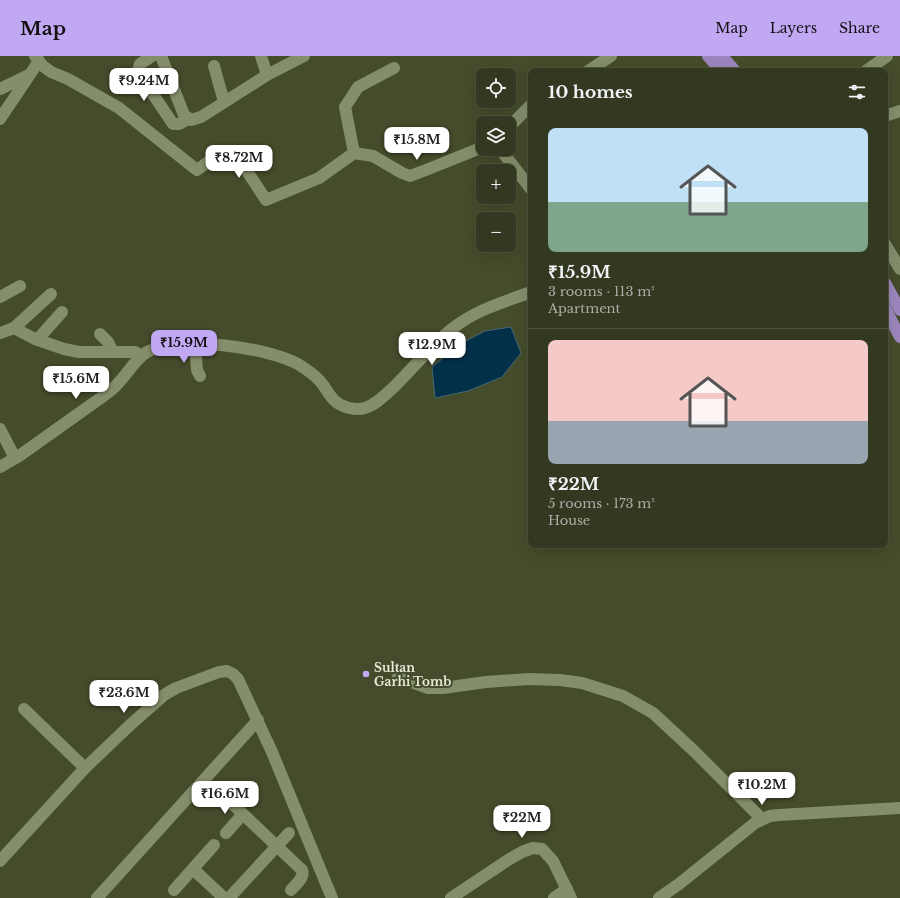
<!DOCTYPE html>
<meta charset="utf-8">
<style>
:root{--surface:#333920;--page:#3e442d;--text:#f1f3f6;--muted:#a9aca5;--line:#4e533e;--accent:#c1a8f3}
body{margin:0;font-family:"Libre Baskerville",serif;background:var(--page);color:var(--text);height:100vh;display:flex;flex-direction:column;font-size:15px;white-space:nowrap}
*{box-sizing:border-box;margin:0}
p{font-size:13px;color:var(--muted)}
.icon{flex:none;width:22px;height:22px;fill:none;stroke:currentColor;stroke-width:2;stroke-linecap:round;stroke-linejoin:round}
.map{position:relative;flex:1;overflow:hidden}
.side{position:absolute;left:528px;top:12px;width:360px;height:480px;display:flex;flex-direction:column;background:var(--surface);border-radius:8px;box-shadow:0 4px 16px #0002,0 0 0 1px var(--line)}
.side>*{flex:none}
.fabs{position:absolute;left:476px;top:12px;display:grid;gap:8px}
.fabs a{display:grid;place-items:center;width:40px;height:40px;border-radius:8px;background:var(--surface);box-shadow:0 4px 16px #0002,0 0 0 1px var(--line);font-size:20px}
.price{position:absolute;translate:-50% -34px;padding:0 9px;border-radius:8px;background:#fff;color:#222;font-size:13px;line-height:26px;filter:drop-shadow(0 1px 2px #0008)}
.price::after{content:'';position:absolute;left:50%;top:24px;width:12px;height:9px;margin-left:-6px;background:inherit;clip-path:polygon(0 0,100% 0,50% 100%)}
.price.on{background:var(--accent);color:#111}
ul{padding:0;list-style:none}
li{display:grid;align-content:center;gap:8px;height:212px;padding:0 20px}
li+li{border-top:1px solid var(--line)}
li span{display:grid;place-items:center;height:124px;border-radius:8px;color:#555}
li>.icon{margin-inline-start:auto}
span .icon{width:72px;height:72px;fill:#fffc;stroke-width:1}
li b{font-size:17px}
h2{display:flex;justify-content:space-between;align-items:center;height:48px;padding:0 20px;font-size:17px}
header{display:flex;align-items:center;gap:24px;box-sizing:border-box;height:56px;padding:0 20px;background:var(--accent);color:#111}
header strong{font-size:19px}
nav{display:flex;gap:22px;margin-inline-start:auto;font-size:14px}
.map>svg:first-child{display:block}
.water{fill:#033049;stroke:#476874}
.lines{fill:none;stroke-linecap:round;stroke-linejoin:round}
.minor{stroke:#858e6b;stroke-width:12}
.major{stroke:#9c86bd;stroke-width:12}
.poi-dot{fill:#c1a8f3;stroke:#444c2b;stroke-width:1.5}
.labels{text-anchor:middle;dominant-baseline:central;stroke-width:4;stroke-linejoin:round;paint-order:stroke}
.poi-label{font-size:12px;font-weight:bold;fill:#e6ebd8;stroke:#444c2b;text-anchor:start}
</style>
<header>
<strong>Map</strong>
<nav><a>Map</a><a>Layers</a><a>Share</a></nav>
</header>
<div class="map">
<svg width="900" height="842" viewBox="0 0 900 842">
<rect width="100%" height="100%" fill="#444c2b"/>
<polygon class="water" points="511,271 521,297 502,321 468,335 435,342 432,311 462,287 485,275"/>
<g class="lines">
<g class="minor">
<polyline points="35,0 43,10 51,16 68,23 119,52 197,114 219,98 243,109 266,144 319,122 354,97 345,51 358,31 394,12"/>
<polyline points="152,0 140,8 138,15 140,19 173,68 179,68 188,63"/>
<polyline points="161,0 184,59 191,64 201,61 267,19 304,0"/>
<polyline points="261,0 267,19"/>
<polyline points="214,10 224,46"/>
<polyline points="588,15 611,0"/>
<polyline points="866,15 887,0"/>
<polyline points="0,33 29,19"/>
<polyline points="885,60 900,55"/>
<polyline points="0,63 39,5"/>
<polyline points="509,71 531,49"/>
<polyline points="500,93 531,133"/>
<polyline points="354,97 373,100 402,117 410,120 431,112 483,91"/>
<polyline points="885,188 900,213"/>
<polyline points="0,241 20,230"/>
<polyline points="14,272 51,238"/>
<polyline points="0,277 14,272 35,283 64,293 79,296 135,296 141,300"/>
<polyline points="100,278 108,286 113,296"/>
<polyline points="38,283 62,256"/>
<polyline points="195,288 197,314 200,320"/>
<polyline points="0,373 15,402"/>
<path d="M0 411 19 400 102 341C109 336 115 332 120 325 129 316 135 303 147 296 178 279 267 291 298 308 306 313 313 318 319 324 325 330 328 338 334 344 341 351 355 355 365 352 376 349 386 338 394 331 413 312 431 290 452 273 475 254 504 246 531 236"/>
<polyline points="398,621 428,632 443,632 486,626 529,623 560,624 582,627 623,640 653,657 694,695 762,763"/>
<polyline points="24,653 85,712"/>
<path d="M225 741 302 814C305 822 296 828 291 834"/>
<polyline points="226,777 243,758"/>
<polyline points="0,805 85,712 129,670 164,639 176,632 219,616 227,615 233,618 238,623 272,696 332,842"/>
<polyline points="193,813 224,842"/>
<polyline points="174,834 214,789"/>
<polyline points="97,842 258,664"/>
<polyline points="229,842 289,777"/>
<polyline points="451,842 508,804 522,796 533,792 542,793 553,805 571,842"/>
<polyline points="554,842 567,833"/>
<polyline points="659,842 679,828 755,767 770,760 779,759 900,752"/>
</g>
<g class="major">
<polyline points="708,0 721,15"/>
<polyline points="722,0 735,15"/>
<polyline points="885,227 900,254"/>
<polyline points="885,252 900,281"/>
</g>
</g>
<circle class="poi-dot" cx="366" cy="618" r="4"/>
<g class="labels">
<g class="poi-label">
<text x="374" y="611">Sultan<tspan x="374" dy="14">Garhi Tomb</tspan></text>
</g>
</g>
</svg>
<div class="fabs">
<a><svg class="icon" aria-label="locate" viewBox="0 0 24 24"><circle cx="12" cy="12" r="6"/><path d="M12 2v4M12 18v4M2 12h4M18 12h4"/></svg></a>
<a><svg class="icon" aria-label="layers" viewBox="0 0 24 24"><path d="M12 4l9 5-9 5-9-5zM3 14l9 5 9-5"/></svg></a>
<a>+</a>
<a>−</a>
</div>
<b class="price" style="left:144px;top:46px">₹9.24M</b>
<b class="price" style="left:417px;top:105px">₹15.8M</b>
<b class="price" style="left:239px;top:123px">₹8.72M</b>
<b class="price on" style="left:184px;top:308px">₹15.9M</b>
<b class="price" style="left:432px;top:310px">₹12.9M</b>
<b class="price" style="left:76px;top:344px">₹15.6M</b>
<b class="price" style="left:124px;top:658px">₹23.6M</b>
<b class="price" style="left:762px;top:750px">₹10.2M</b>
<b class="price" style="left:225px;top:759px">₹16.6M</b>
<b class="price" style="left:522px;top:783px">₹22M</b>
<section class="side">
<h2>10 homes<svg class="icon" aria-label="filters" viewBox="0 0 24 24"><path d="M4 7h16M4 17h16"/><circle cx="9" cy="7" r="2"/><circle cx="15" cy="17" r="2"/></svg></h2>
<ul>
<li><span style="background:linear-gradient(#bfe0f5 60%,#7fa58c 0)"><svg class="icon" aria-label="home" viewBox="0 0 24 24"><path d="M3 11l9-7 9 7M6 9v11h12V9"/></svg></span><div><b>₹15.9M</b><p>3 rooms · 113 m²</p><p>Apartment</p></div></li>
<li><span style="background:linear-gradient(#f6c9c9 65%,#9aa5b1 0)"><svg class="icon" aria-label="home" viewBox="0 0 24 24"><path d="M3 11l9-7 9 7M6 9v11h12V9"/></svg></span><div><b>₹22M</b><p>5 rooms · 173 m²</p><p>House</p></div></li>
</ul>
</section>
</div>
